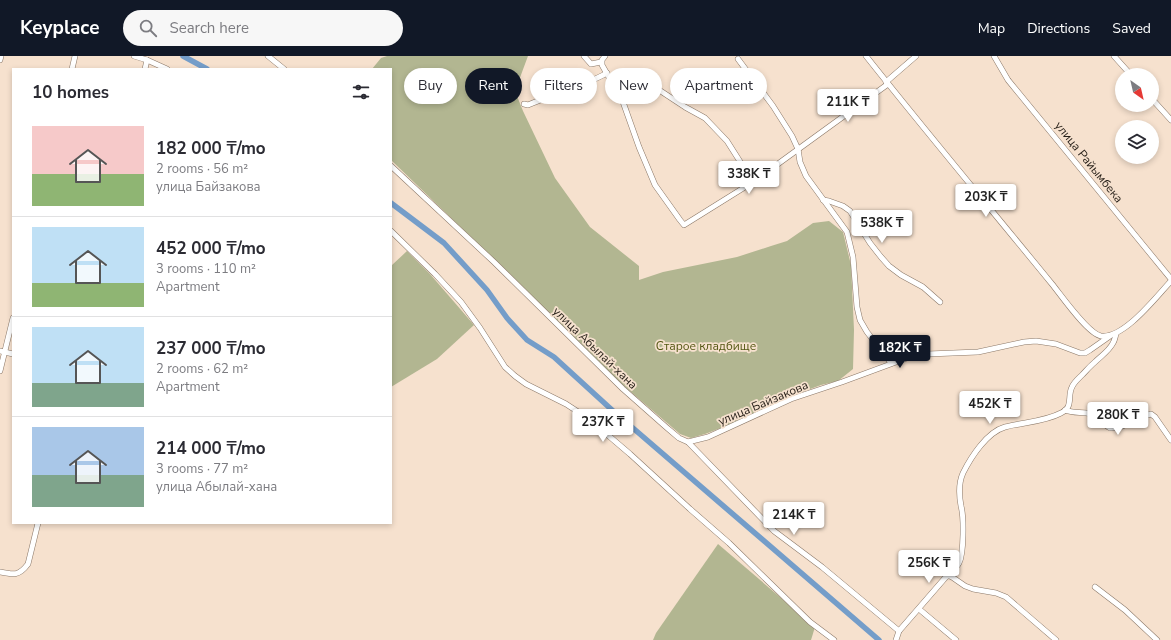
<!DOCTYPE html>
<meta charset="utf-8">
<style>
:root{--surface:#fff;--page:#f7f7f7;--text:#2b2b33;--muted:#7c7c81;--line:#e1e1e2;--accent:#111827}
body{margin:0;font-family:"Nunito Sans",sans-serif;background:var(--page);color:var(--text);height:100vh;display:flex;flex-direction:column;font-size:15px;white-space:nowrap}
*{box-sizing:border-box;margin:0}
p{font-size:13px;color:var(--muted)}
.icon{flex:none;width:22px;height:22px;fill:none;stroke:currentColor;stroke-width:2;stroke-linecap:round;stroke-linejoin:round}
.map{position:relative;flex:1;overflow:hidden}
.details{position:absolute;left:12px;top:12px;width:380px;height:456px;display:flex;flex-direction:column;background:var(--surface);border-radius:0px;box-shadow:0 2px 6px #0003}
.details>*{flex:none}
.hud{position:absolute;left:404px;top:12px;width:380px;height:36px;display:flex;gap:8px}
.needle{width:26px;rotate:146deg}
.controls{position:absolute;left:1115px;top:12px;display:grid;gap:8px}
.controls a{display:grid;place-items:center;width:44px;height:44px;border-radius:50%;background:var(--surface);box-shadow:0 2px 6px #0003;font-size:20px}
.price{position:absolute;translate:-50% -34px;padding:0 9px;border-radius:4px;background:#fff;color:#222;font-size:13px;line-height:26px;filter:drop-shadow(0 1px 2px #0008)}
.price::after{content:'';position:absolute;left:50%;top:24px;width:12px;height:9px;margin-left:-6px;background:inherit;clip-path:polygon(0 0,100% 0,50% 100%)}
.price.current{background:var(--accent);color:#fff}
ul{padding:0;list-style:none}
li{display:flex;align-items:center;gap:12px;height:100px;padding:0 20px}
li+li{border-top:1px solid var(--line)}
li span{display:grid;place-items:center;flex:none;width:112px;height:80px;border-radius:0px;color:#555}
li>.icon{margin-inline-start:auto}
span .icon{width:48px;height:48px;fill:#fffc;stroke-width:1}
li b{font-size:17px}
h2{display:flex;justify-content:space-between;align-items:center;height:48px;padding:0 20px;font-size:17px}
.chip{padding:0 14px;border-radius:18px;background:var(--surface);box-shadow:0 2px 6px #0003;font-size:14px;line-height:36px}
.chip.current{background:var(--accent);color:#fff}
header{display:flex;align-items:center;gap:24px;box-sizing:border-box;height:56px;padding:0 20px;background:var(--accent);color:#fff}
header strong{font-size:19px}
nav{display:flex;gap:22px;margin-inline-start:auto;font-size:14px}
.search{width:280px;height:36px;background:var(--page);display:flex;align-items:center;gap:10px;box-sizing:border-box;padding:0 14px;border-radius:22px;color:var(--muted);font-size:15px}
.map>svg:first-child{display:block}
.green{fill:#b2b691}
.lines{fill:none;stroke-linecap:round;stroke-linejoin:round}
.canal{stroke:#749dc9;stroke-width:5.5}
.minor-casing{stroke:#8b7868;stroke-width:6}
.minor{stroke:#fff;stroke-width:5}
.labels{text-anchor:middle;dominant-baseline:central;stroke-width:3.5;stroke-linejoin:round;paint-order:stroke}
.street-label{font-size:12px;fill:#251e17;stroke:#f6e1ce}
.park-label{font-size:12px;fill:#545713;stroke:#f6e1ce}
</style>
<header>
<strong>Keyplace</strong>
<div class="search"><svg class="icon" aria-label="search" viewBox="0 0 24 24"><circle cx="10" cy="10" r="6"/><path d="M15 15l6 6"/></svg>Search here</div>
<nav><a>Map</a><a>Directions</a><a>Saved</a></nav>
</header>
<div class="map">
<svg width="1171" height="584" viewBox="0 0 1171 584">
<rect width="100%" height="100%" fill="#f6e1ce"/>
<g class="green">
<polygon points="387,0 528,0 515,35 523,55 555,122 590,171 639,210 639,224 663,216 737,201 771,190 787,185 813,167 829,165 843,176 851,209 854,274 853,313 838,325 821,329 794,339 726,370 705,378 691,382 680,378 618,325 566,273 391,104 391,13 372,13 381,2"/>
<polygon points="407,195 430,218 474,269 437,303 391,331 391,210"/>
<polygon points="718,488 815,571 811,584 653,584 656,577"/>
</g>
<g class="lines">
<g class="canal">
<polyline points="183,0 207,13"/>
<polyline points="391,147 444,187 487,234 507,262 527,284 554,301 612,354 879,584"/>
</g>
<defs>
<g id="minor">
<polyline points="134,0 147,4 167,13"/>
<polyline points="268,0 284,13"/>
<polyline points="584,0 591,8 601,6"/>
<polyline points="605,0 602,4 602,9 623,46 639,91 655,129 680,164 684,169 753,126 888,28"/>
<path d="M866 0C927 77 990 152 1052 228 1061 239 1088 278 1101 280 1124 283 1156 241 1171 225"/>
<polyline points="994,0 1008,24 1171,223"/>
<polyline points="1114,0 1131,19"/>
<polyline points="738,3 773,50 792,80 798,93 800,106 806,120 847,176 853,201 857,251 860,264 867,276 891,307"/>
<polyline points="0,4 1,0"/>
<polyline points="72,13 75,0"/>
<polyline points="145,13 147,4"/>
<polyline points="647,26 685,51 705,62 727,85 753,126"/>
<polyline points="886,26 916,0"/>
<polyline points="1152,43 1171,64"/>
<path d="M524 48 528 49C554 38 582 31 607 17"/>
<polyline points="391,110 494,206 623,333 666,371 679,382 688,386 774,475 822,511 899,575"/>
<polyline points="823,144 829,145 843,150 850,155 870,187 881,201 889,210 901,219 923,231 940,246"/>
<polyline points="391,175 435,218 461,246 480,272 505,311 515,320 526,328 566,348 589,363 630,398 690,453 729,487 810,566 834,584"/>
<polyline points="0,295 13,298"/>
<polyline points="0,315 13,262"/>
<path d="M1065 354C1074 358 1083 355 1091 358 1098 361 1103 368 1110 372 1124 373 1137 361 1151 358L1155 361 1171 384"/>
<polyline points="688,386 708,381 791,343 842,326 907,302 928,298 978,296 1024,286 1036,285 1056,288 1080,297 1085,297 1090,294 1110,280"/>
<path d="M0 516C14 519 19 520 28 508L38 467"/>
<polyline points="949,520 952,521 965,530 973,533 996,537 1006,541 1056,584"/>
<polyline points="1095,531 1125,554 1157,584"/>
<polyline points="919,553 956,584"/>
<path d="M896 584 899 575 945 522C950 518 955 514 959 507 964 497 964 461 961 450 959 439 958 428 963 417 971 401 987 376 1005 371 1024 366 1044 366 1061 357 1074 351 1067 340 1072 331 1074 326 1078 323 1082 319 1086 315 1090 310 1095 306 1101 300 1109 295 1113 287 1115 284 1115 281 1116 278"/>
</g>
</defs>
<use href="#minor" class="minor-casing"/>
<use href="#minor" class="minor"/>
</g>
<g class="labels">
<g class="street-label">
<text transform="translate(1089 106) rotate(51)">улица Райымбека</text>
<text transform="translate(595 292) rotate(44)">улица Абылай-хана</text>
<text transform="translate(763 347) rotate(-23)">улица Байзакова</text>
</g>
<g class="park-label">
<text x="706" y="290">Старое кладбище</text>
</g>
</g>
</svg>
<div class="controls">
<a><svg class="needle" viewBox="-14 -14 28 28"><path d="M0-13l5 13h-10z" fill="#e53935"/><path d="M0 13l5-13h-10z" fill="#7c7c81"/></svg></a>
<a><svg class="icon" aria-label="layers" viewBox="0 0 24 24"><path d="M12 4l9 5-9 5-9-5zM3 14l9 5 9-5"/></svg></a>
</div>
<b class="price" style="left:848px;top:67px">211K ₸</b>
<b class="price" style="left:749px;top:139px">338K ₸</b>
<b class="price" style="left:986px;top:162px">203K ₸</b>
<b class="price" style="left:882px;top:188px">538K ₸</b>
<b class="price current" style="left:900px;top:313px">182K ₸</b>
<b class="price" style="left:990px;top:369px">452K ₸</b>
<b class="price" style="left:1118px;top:380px">280K ₸</b>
<b class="price" style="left:603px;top:387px">237K ₸</b>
<b class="price" style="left:794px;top:480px">214K ₸</b>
<b class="price" style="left:929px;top:528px">256K ₸</b>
<div class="hud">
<a class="chip">Buy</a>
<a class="chip current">Rent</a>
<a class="chip">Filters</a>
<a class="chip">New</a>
<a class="chip">Apartment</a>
</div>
<section class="details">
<h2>10 homes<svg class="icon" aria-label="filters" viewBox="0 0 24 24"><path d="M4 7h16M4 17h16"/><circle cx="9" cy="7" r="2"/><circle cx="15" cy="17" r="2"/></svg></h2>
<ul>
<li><span style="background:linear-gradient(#f6c9c9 60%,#8fb573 0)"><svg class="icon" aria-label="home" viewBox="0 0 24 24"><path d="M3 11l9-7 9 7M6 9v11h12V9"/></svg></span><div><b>182 000 ₸/mo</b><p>2 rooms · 56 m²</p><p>улица Байзакова</p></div></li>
<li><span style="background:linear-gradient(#bfe0f5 70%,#8fb573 0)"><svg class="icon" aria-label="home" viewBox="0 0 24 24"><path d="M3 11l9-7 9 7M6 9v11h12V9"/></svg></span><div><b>452 000 ₸/mo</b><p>3 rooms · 110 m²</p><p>Apartment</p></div></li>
<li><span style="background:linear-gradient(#bfe0f5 70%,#7fa58c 0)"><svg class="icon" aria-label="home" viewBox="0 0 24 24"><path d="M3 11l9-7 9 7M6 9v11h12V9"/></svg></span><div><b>237 000 ₸/mo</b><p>2 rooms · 62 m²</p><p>Apartment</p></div></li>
<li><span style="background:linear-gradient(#a9c7e8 60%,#7fa58c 0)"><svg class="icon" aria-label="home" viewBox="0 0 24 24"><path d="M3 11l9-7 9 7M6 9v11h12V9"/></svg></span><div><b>214 000 ₸/mo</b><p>3 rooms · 77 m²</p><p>улица Абылай-хана</p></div></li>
</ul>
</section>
</div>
